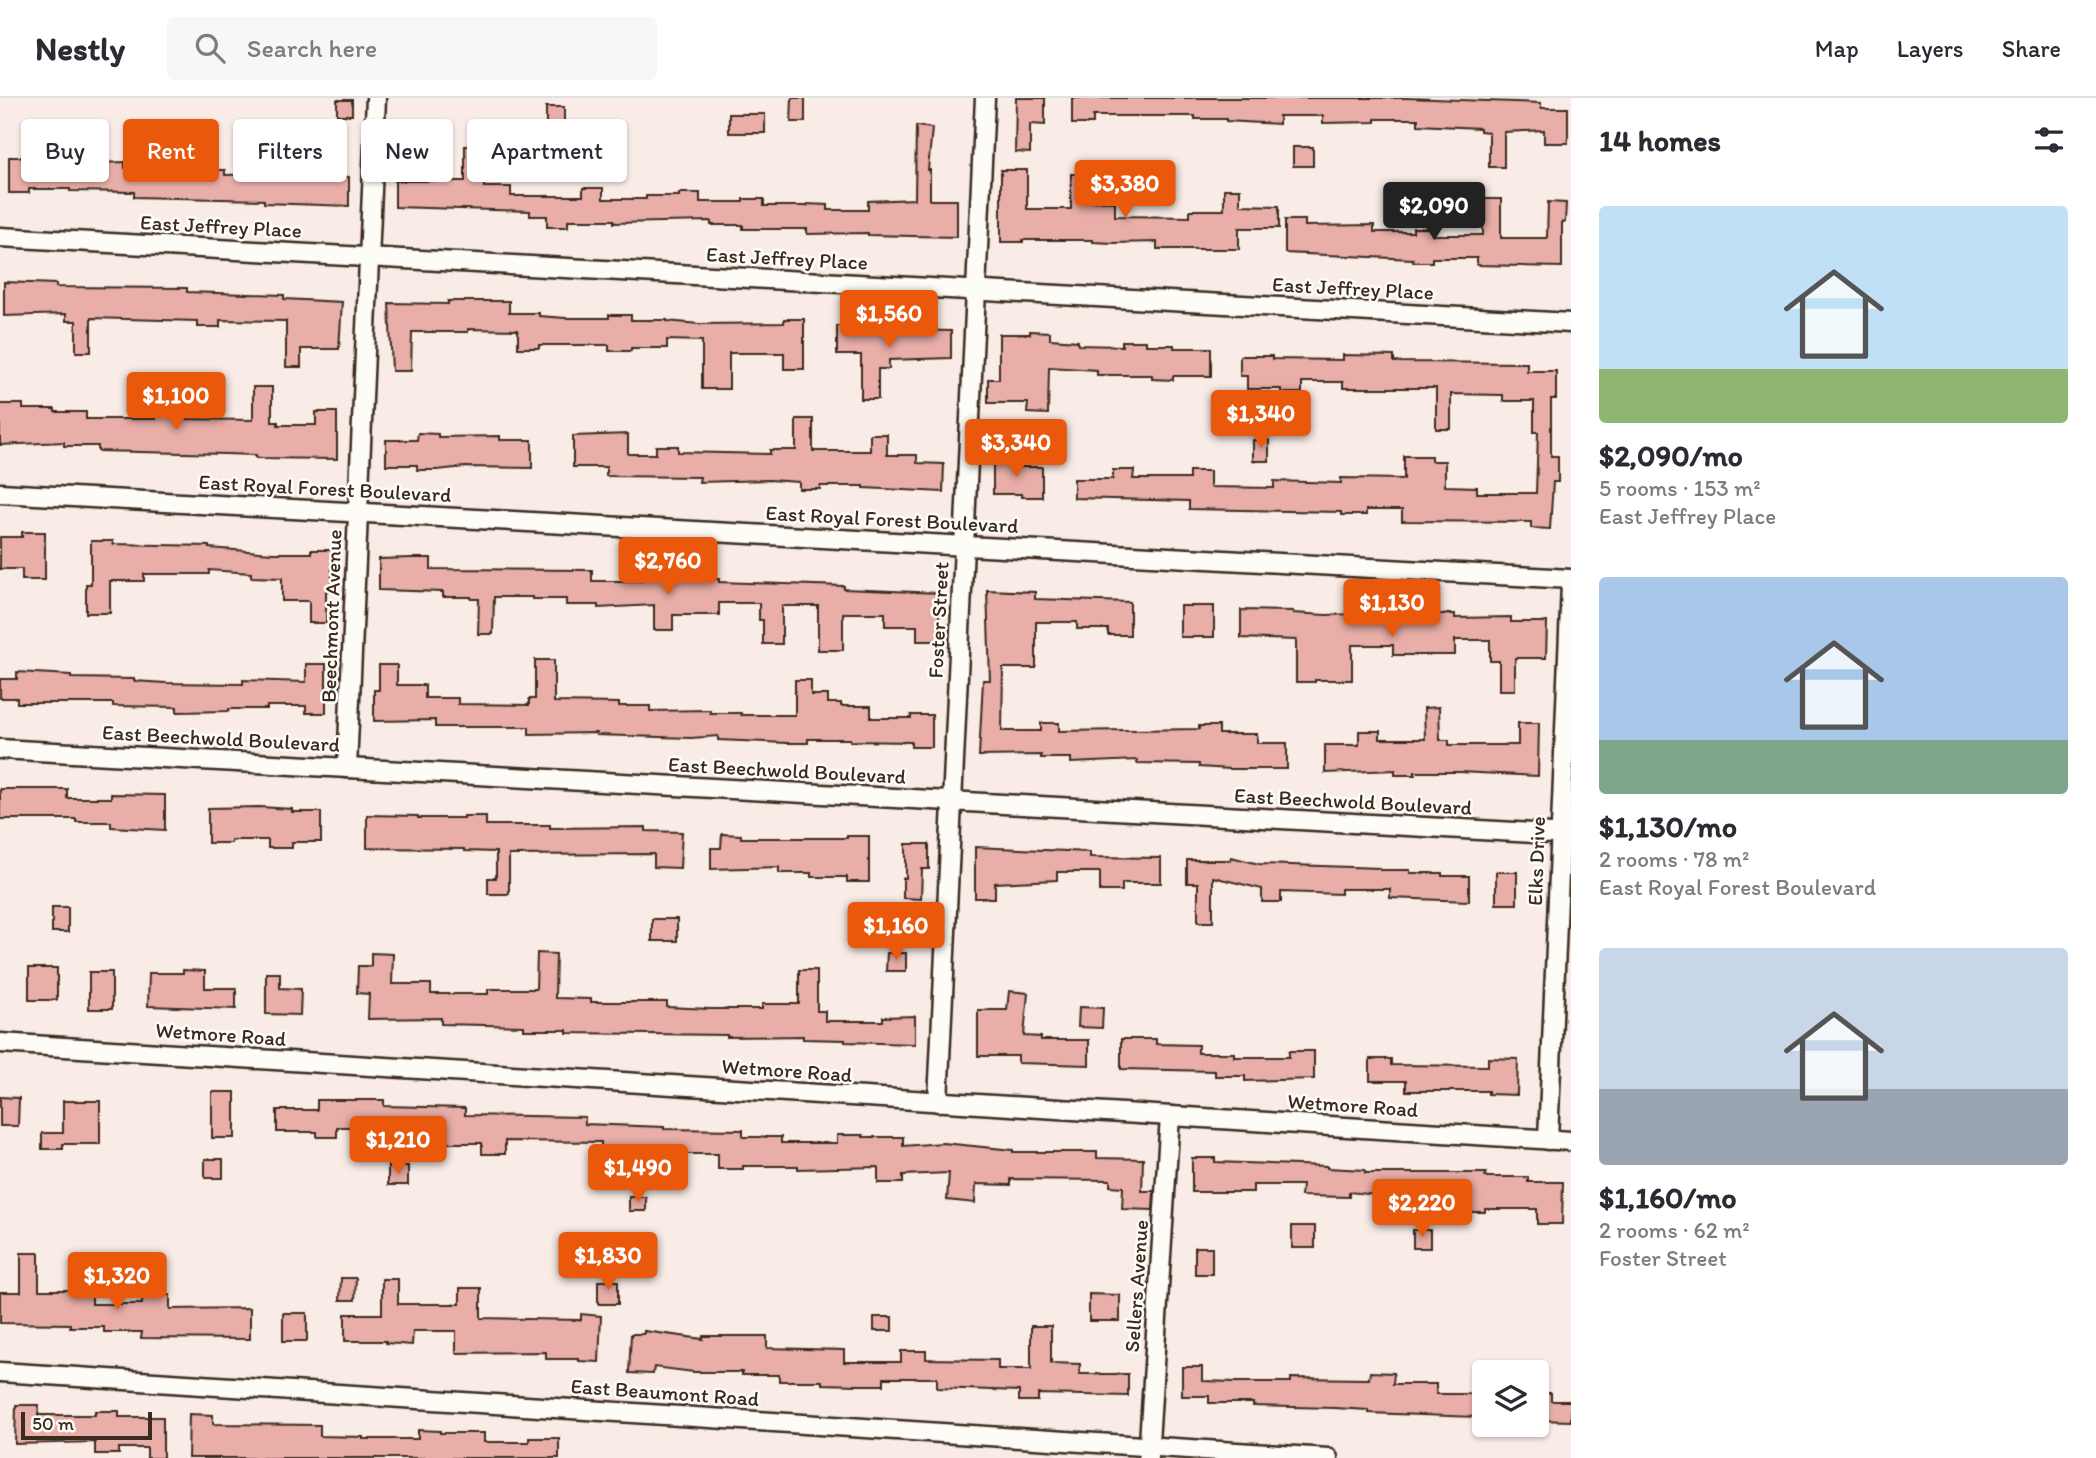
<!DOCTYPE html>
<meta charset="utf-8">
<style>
:root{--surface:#fff;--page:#f7f7f7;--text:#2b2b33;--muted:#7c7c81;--line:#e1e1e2;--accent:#ea580c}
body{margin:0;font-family:Itim,sans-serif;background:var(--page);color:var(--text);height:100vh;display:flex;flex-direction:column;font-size:26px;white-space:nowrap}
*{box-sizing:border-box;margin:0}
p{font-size:23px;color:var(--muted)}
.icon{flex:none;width:38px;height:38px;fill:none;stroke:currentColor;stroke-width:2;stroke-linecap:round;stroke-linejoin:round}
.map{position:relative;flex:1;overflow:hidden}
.side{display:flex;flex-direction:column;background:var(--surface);width:525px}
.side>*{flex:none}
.top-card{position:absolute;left:21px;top:21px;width:665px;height:63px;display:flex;gap:14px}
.tools{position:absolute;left:1472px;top:1262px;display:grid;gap:14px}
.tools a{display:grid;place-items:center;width:77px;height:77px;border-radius:7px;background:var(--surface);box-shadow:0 2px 5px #0004;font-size:35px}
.scale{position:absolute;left:21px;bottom:18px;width:131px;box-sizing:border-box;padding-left:7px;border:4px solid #3b2a1e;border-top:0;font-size:19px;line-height:24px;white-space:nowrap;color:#3b2a1e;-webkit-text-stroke:5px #fdfcf7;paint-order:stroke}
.price{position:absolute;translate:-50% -60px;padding:0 16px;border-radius:7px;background:var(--accent);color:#fff;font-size:23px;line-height:46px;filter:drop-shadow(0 2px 4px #0008)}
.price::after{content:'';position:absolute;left:50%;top:42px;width:21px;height:16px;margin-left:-10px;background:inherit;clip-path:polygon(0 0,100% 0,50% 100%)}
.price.active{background:#222;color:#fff}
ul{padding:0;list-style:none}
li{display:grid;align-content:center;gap:14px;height:371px;padding:0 28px}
li span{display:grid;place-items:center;height:217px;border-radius:7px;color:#555}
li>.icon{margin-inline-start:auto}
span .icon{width:126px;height:126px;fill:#fffc;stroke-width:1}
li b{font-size:30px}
h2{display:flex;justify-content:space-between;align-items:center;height:84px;padding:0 28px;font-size:30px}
.chip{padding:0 24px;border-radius:7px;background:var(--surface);box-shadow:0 2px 5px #0004;font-size:24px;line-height:63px}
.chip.active{background:var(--accent);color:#fff}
header{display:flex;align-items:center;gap:42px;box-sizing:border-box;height:98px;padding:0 35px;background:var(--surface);border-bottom:2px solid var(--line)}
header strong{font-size:33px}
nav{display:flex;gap:38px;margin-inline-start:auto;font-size:24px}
.search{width:490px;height:63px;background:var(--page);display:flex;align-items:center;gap:18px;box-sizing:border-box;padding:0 24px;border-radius:7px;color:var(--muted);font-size:26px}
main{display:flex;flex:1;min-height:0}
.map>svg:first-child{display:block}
.building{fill:#e9aea8;stroke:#3b2a1e;stroke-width:2}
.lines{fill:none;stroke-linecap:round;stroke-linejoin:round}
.street-casing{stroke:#3b2a1e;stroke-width:23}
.street{stroke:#fdfcf7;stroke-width:18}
.labels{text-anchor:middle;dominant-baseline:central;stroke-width:5;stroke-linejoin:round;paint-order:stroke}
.street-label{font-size:21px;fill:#3b2a1e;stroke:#fdfcf7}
</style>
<header>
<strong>Nestly</strong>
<div class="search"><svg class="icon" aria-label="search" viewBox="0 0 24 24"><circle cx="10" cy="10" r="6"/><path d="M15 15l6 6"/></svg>Search here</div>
<nav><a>Map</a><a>Layers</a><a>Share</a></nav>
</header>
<main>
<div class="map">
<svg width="1571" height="1360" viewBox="0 0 1571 1360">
<rect width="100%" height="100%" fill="#f9ece7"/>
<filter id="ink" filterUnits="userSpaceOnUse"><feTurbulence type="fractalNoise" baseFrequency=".0143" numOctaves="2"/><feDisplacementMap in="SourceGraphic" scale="14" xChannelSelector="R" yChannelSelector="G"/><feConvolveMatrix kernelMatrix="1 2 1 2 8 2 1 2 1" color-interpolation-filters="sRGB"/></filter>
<g filter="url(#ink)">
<g class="building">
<polygon points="792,0 805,0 805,24 791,24"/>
<polygon points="1016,0 1045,0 1045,27 1030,26 1030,55 1015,54"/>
<polygon points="1072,0 1407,0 1541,5 1541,10 1568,10 1568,45 1544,45 1544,32 1504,34 1504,69 1489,69 1489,34 1480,33 1480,30 1418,27 1418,21 1375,21 1375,24 1323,25 1323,18 1279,18 1279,26 1226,23 1226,21 1195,21 1195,18 1093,18 1093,26 1072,26"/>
<rect x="337" y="2" width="15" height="15"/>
<rect x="546" y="9" width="18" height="17"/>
<rect x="729" y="16" width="36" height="19"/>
<polygon points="916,28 932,30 928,72 930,72 930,102 957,102 957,139 868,137 868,135 807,136 807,131 743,131 743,127 711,127 711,123 614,125 614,122 568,122 568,129 547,129 547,118 530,118 530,113 395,109 395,83 465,83 465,48 484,48 484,89 511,89 511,98 583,98 583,90 603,90 603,101 646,101 646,98 679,98 679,95 700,95 700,104 743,104 743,101 764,101 764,108 807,108 807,106 828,107 828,112 868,112 868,103 915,101"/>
<polygon points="176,30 196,30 196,72 225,72 225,77 273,76 273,44 292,44 292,76 349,79 349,108 264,105 264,102 134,99 134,94 70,93 70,91 29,91 29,95 9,95 9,59 53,59 53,33 68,33 68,66 125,64 125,70 176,70"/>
<polygon points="560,49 580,50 580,68 560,68"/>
<rect x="1293" y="49" width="20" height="19"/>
<polygon points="1001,72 1027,72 1027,111 1071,111 1071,76 1089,76 1089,103 1115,104 1115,118 1190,119 1190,112 1224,112 1224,91 1240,91 1240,107 1279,108 1279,130 1239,130 1239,151 1157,151 1157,144 1113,145 1093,144 1093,142 1023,142 1023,144 1001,144"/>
<polygon points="1483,101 1501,101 1501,140 1547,140 1548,104 1566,105 1565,124 1562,124 1562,169 1477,167 1477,160 1432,160 1432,164 1413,164 1413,161 1285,155 1285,122 1305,122 1305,128 1374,127 1374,134 1413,134 1413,130 1432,130 1432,137 1483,137"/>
<polygon points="4,184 56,186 56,189 187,190 187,194 284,197 284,201 342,204 339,251 301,251 301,269 286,269 286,223 220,222 220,229 197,229 197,223 91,220 91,254 76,254 76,223 66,223 66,216 4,218"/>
<polygon points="448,203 509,203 509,215 539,215 539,218 566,220 609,220 609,217 631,217 631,222 667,222 667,223 699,226 784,225 784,221 804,221 804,271 784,271 784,255 729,255 729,291 702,291 702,243 667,242 667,250 631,250 631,253 609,253 609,247 539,247 539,250 518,250 518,232 468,231 468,234 412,234 411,273 392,273 389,205 448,206"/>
<polygon points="837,228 859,228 859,231 951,233 951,260 889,262 889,271 878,271 878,301 861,301 861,257 837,257"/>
<polygon points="1030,233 1050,234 1050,241 1078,243 1078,247 1122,248 1122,243 1146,243 1146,247 1174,247 1174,250 1211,250 1211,278 1173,278 1173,282 1152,281 1152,277 1097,277 1097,272 1049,269 1048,316 1027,315 1028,305 988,305 988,281 999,281 999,236 1030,236"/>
<polygon points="1343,257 1394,258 1394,264 1527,265 1527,273 1556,273 1556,301 1551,301 1551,358 1558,358 1558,384 1553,384 1550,431 1531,430 1531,424 1402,423 1402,412 1366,412 1366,417 1341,417 1341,414 1189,411 1189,403 1074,400 1074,381 1113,381 1113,372 1134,372 1133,381 1189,381 1189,373 1210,373 1210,389 1274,390 1274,383 1341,385 1341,380 1404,381 1404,358 1431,358 1431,363 1445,363 1445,388 1477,389 1477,395 1536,395 1538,334 1534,334 1534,303 1503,303 1503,297 1451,296 1451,331 1436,331 1436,290 1343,290 1343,284 1302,284 1302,295 1281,295 1281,291 1247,291 1247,278 1240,278 1240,258 1272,258 1272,261 1343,262"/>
<polygon points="253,289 272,289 272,324 278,324 278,327 316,327 316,314 337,314 337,361 256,360 256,357 226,356 98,353 98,348 64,348 64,344 0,347 0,306 23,306 23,311 55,311 55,314 86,314 86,321 156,321 156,314 181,314 181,321 253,322"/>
<polygon points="796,321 813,321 813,353 870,353 870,336 887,336 887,357 917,357 917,365 944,366 943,394 864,390 864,388 820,388 820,391 799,391 799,384 769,382 699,384 700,379 606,378 606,369 573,369 573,338 628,336 628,356 656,356 656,348 678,348 678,354 770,356 770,352 796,352"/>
<polygon points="418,335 438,336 438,339 500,338 500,342 532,342 532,370 465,369 437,372 417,372 417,367 386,367 386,342 417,342"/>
<rect x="1253" y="342" width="16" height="21"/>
<polygon points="993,360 1013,360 1013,369 1042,369 1042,399 1021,399 1021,396 993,396"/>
<polygon points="22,434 45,434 45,482 22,482 22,471 0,471 0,439 22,439"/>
<polygon points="91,443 113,443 113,446 209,448 209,450 273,455 311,455 311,452 332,452 332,493 326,493 326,525 309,525 309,503 282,503 282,480 251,479 251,475 209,472 209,476 144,476 144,483 110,483 110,515 86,515 86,486 91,486"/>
<polygon points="411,460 431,460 431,471 592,472 592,483 643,483 643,479 690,479 690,481 719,481 719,484 844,488 844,491 939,495 939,543 917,543 917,528 885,528 885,515 843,515 843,552 818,552 818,508 782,508 782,546 763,546 763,522 759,522 759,505 719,505 719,517 673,517 673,532 654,532 654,507 598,510 598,507 566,507 566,501 532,501 532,499 494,499 493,536 478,536 479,501 471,501 471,499 443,499 443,494 379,492 379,461"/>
<polygon points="987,492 1035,494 1035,501 1130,504 1130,537 1108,537 1108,531 1077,531 1077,524 1036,524 1036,570 1003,570 1002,633 1041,633 1041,625 1059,625 1059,633 1199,631 1199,628 1219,628 1219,636 1257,636 1257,645 1287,645 1287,671 1230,671 1199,669 1199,666 1137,665 1137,662 1071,665 1071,660 1041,660 1041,657 979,658 983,582 990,582"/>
<rect x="1180" y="508" width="34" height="31"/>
<polygon points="1241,512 1293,513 1293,515 1326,517 1387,515 1387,519 1434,520 1434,516 1455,516 1455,520 1511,519 1511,524 1547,524 1546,560 1515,560 1515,592 1499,592 1499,563 1490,563 1490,542 1455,542 1455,557 1393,557 1393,547 1352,547 1352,582 1315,582 1315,584 1296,584 1296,542 1241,540"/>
<polygon points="535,562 554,562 554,604 619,605 619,608 650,608 650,613 710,612 710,615 741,615 741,617 795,617 795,582 811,582 811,597 828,597 828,605 841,605 841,608 871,608 871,620 911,620 911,617 932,617 932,649 911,649 911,644 850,643 850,641 808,641 808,645 787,645 718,642 718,638 691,640 596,637 596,635 529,636 529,629 435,629 435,622 374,623 374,592 379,592 379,567 397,567 397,587 425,587 425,600 458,600 458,606 529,607 529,601 535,601"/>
<polygon points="306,566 326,566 326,615 306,615 306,608 267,608 267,611 229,611 229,613 177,614 177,609 113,608 113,605 17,605 17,600 0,600 0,581 17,581 17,574 71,577 71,580 134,581 134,583 166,585 243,586 243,582 306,584"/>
<polygon points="1439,609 1440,642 1449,642 1449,647 1518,647 1518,625 1539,625 1538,678 1459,674 1415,674 1415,677 1395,677 1395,672 1325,675 1325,647 1359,647 1359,633 1380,633 1380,641 1425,641 1424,610"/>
<polygon points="0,691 67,691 67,700 111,700 111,696 165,697 165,732 111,729 111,724 76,724 76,721 0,721"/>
<polygon points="260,709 292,711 292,714 321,714 321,744 292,744 292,750 268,750 268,742 231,742 231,745 208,745 208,710"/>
<polygon points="367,717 418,718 418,720 464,720 464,718 486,718 486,727 550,727 550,730 646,729 646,733 682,734 680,770 654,769 654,756 509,757 509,796 488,796 488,780 496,780 496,754 464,753 464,751 367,750"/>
<polygon points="722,736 741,737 741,740 847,740 847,738 869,738 869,784 847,784 847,779 811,779 811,775 779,775 779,769 711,771 711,750 721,750"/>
<polygon points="906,746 929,746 929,771 922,771 921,801 903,800 903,780 906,780"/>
<polygon points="975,749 1090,754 1090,759 1161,760 1161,785 1122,785 1122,793 1100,793 1100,774 1057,774 1057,782 995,785 995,800 975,800"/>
<polygon points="1231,759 1259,766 1380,770 1380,772 1410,772 1410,775 1442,775 1442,778 1469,778 1469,803 1390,800 1390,791 1341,791 1341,796 1281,794 1281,804 1262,804 1262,791 1213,779 1213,824 1198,824 1198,785 1187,785 1187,762 1230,762"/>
<rect x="1496" y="774" width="21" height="32"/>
<rect x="52" y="809" width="16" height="25"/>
<rect x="652" y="821" width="25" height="22"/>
<polygon points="371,855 393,856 392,886 431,886 431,896 488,896 488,891 536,891 537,855 556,856 555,900 591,901 591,904 667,904 667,909 710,911 762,911 762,906 799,906 799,872 817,872 817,913 825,913 825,923 883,923 883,919 915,918 915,946 845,944 845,942 803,941 803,938 727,939 727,937 567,935 567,932 524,932 524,928 441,926 441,920 368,921 369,896 357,895 358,868 371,868"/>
<polygon points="887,855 906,855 906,873 886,873"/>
<rect x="29" y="870" width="28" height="32"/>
<polygon points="183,872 205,873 205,890 236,890 236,911 148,908 149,875 183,875"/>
<rect x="89" y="874" width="23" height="37"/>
<polygon points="266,875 280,875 280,890 301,891 300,917 266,916"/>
<polygon points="1009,893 1028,895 1024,938 1041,939 1041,942 1089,942 1089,967 1018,965 1018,958 978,958 978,912 1007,912"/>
<polygon points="1079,909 1103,910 1102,930 1078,929"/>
<polygon points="1121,941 1156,941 1156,946 1198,947 1198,955 1234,955 1234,959 1289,959 1289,953 1314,953 1314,981 1245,983 1245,978 1215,978 1215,973 1121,971"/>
<polygon points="1488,960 1518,961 1517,997 1488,996 1488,993 1406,993 1406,983 1370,983 1370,961 1391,961 1391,967 1488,968"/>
<rect x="212" y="994" width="23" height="46"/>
<polygon points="0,999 19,1000 18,1028 0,1028"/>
<polygon points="317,1002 384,1002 384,1008 465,1010 465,1017 585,1019 585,1026 664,1029 664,1031 743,1032 743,1039 781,1039 781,1045 837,1045 837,1037 863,1037 863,1039 903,1039 903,1048 943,1045 1013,1052 1013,1054 1097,1054 1097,1060 1143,1061 1142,1093 1154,1093 1153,1112 1122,1111 1123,1089 1110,1088 1110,1082 1011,1081 1011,1087 976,1086 975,1105 947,1102 949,1075 903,1077 903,1085 878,1085 878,1069 798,1071 798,1068 743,1068 743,1071 718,1071 718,1056 664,1056 664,1074 637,1074 637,1059 601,1059 601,1044 505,1043 505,1056 482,1056 482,1045 422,1045 422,1048 398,1048 398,1029 337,1029 337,1039 317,1039 317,1034 277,1034 277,1012 317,1012"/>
<polygon points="63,1003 100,1003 100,1046 63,1046 63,1051 42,1051 42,1035 63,1035"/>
<polygon points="1192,1060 1215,1060 1215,1064 1327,1068 1327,1070 1365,1072 1365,1075 1486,1075 1485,1079 1528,1079 1528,1084 1563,1084 1562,1126 1537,1126 1537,1111 1485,1111 1485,1114 1464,1114 1465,1100 1422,1100 1422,1097 1377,1097 1349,1094 1349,1099 1301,1098 1302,1087 1253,1087 1253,1094 1192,1094"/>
<rect x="205" y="1061" width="18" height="19"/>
<rect x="388" y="1068" width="20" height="19"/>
<rect x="629" y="1099" width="17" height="14"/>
<rect x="1292" y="1128" width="23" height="22"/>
<rect x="1413" y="1132" width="17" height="18"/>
<rect x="1195" y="1149" width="17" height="27"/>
<polygon points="21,1155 39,1155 39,1192 92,1192 92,1206 142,1206 142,1197 170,1197 170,1211 250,1210 250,1241 141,1240 142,1234 104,1234 104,1229 70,1229 70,1226 0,1225 0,1194 21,1194"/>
<polygon points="341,1180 356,1180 355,1202 340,1202"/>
<polygon points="382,1181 398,1181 398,1206 460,1206 460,1190 481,1190 481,1220 581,1222 581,1216 601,1218 599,1264 579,1263 579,1261 546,1261 546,1254 456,1255 456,1233 413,1233 412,1247 386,1245 386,1243 345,1243 345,1216 382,1216"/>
<rect x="598" y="1183" width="20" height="23"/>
<polygon points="1089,1196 1120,1197 1120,1223 1089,1223"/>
<rect x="283" y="1215" width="24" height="28"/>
<rect x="874" y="1219" width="18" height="14"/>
<polygon points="1031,1228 1051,1228 1051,1265 1080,1266 1080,1276 1128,1276 1128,1298 1038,1296 1038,1303 1019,1303 1019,1293 937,1290 937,1280 884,1280 884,1287 858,1287 822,1286 822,1283 779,1283 779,1277 742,1277 742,1274 694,1274 654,1269 653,1276 629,1275 631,1236 644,1236 644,1233 703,1241 703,1238 767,1238 767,1250 844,1252 844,1264 901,1264 901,1253 926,1253 926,1261 998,1262 998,1271 1031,1271"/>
<polygon points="1182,1269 1202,1269 1202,1283 1235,1284 1291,1284 1291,1280 1369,1281 1370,1274 1394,1275 1393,1286 1436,1286 1436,1296 1476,1296 1476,1319 1368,1315 1368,1312 1334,1310 1253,1308 1253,1305 1209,1305 1209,1298 1182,1298"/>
<polygon points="1536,1295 1551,1295 1551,1303 1571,1303 1571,1323 1536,1322"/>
<polygon points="16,1307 39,1307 38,1317 95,1317 95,1313 119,1313 119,1319 163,1319 163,1360 147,1360 147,1350 119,1350 119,1356 95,1356 95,1344 15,1346"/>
<polygon points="189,1316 213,1317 213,1326 320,1327 320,1338 363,1339 363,1341 418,1341 418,1332 440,1333 440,1335 484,1335 484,1344 529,1344 529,1340 559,1340 559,1360 188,1360"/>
</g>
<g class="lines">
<defs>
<g id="street">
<polyline points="0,139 1571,225"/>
<polyline points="0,395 1571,481"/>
<polyline points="0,651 1571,737"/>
<polyline points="347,670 376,0"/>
<polyline points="0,945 1571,1043"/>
<polyline points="938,1004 985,0"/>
<polyline points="1548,1042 1571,486"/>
<polyline points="0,1274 1328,1360"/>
<polyline points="1148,1360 1170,1018"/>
</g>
</defs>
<use href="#street" class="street-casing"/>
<use href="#street" class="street"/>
</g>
</g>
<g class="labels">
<g class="street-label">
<text transform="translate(221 128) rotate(3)">East Jeffrey Place</text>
<text transform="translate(787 160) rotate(3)">East Jeffrey Place</text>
<text transform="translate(1353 190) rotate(3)">East Jeffrey Place</text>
<text transform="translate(325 390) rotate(3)">East Royal Forest Boulevard</text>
<text transform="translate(892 421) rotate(3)">East Royal Forest Boulevard</text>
<text transform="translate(331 518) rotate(-88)">Beechmont Avenue</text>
<text transform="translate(938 522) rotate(-87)">Foster Street</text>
<text transform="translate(221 640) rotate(3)">East Beechwold Boulevard</text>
<text transform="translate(787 672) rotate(3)">East Beechwold Boulevard</text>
<text transform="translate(1353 703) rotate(3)">East Beechwold Boulevard</text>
<text transform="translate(1536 763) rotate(-88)">Elks Drive</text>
<text transform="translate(221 936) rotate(4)">Wetmore Road</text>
<text transform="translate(787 972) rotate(4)">Wetmore Road</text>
<text transform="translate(1353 1007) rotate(4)">Wetmore Road</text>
<text transform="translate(1136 1188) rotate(-86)">Sellers Avenue</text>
<text transform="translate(665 1294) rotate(4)">East Beaumont Road</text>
</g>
</g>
</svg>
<div class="tools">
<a><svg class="icon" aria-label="layers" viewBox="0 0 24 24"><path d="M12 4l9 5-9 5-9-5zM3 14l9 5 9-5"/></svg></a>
</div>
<div class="scale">50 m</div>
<b class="price" style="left:1125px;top:122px">$3,380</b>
<b class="price active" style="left:1434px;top:144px">$2,090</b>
<b class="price" style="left:889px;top:252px">$1,560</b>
<b class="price" style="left:176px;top:334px">$1,100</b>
<b class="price" style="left:1261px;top:352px">$1,340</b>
<b class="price" style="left:1016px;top:381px">$3,340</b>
<b class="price" style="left:668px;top:499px">$2,760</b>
<b class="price" style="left:1392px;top:541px">$1,130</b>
<b class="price" style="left:896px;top:864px">$1,160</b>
<b class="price" style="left:398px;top:1078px">$1,210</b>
<b class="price" style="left:638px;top:1106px">$1,490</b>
<b class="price" style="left:1422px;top:1141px">$2,220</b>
<b class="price" style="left:608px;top:1194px">$1,830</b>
<b class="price" style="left:117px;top:1214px">$1,320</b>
<div class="top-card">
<a class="chip">Buy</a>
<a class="chip active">Rent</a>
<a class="chip">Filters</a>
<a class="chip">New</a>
<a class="chip">Apartment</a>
</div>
</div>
<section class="side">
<h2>14 homes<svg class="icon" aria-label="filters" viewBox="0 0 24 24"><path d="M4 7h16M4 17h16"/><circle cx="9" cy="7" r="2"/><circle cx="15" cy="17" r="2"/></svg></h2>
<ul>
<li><span style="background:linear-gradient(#bfe0f5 75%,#8fb573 0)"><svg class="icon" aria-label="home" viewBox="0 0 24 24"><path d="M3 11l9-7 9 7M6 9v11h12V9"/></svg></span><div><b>$2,090/mo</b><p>5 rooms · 153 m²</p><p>East Jeffrey Place</p></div></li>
<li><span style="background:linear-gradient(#a9c7e8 75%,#7fa58c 0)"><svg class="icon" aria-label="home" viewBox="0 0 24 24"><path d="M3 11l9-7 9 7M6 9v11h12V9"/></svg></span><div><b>$1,130/mo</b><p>2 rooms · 78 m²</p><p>East Royal Forest Boulevard</p></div></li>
<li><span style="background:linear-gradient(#c9d6e8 65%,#9aa5b1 0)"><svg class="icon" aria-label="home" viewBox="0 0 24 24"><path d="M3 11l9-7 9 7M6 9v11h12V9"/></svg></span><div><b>$1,160/mo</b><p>2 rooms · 62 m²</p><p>Foster Street</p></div></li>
</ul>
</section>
</main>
